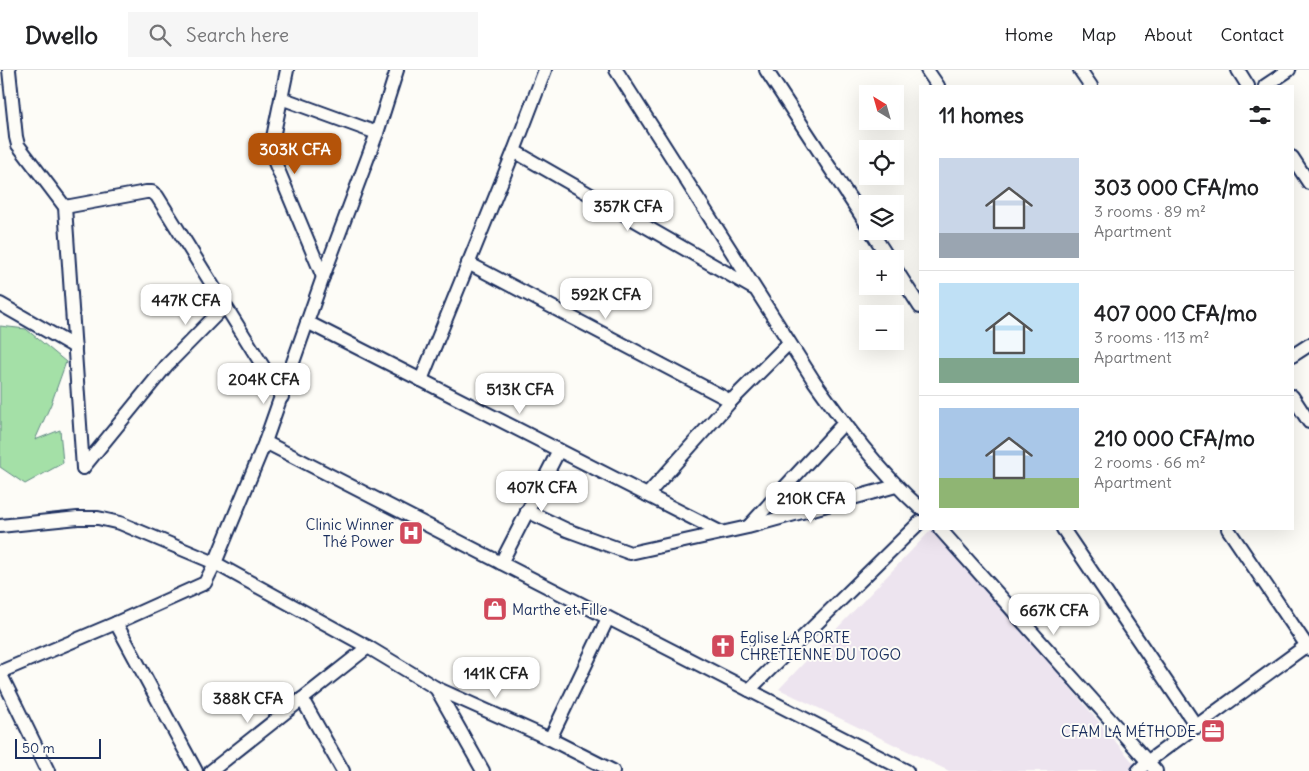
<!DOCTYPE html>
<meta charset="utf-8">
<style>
:root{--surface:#fff;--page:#f6f6f6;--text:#202124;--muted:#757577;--line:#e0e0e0;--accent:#b45309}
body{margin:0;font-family:Delius,sans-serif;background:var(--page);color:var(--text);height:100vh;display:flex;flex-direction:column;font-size:19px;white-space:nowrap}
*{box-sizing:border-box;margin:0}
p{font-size:16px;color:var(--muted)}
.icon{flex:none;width:28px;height:28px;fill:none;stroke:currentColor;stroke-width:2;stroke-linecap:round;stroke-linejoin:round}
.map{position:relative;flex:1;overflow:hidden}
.side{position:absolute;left:919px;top:15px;width:375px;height:445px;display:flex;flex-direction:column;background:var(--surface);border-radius:0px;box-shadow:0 5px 20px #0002}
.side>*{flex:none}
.needle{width:32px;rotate:323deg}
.fabs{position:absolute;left:859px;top:15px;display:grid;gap:10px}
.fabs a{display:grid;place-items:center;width:45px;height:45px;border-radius:0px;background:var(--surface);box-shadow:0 5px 20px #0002;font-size:25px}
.scale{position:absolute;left:15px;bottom:12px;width:86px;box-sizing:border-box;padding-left:5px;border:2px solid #1b2f5e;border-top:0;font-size:14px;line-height:18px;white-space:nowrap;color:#1b2f5e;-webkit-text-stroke:4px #fdfcf7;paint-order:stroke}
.price{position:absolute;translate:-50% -42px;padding:0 11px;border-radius:10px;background:#fff;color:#222;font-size:16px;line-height:32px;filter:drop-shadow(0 1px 2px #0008)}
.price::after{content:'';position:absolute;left:50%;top:30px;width:15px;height:11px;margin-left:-8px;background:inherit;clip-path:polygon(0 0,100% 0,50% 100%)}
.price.current{background:var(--accent);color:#fff}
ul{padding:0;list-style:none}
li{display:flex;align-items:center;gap:15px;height:125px;padding:0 20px}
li+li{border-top:1px solid var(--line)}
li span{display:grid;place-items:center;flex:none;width:140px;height:100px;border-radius:0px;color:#555}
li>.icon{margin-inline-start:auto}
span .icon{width:60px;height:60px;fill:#fffc;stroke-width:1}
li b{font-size:21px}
h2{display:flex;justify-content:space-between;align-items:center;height:60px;padding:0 20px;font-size:21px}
header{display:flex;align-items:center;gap:30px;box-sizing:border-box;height:70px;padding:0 25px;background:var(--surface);border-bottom:1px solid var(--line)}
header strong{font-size:24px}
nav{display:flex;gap:28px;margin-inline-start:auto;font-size:18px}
.search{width:350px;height:45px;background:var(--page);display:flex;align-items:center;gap:12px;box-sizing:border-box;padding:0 18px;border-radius:0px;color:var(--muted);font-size:19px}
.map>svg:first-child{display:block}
.built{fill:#ede4ef}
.green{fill:#a4e0a7;stroke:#608882}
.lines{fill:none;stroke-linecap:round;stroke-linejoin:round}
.street-casing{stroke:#1b2f5e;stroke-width:16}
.street{stroke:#fdfcf7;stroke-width:12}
.labels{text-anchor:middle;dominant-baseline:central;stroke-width:4;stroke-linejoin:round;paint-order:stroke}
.poi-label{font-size:15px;fill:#1b2f5e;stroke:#fdfcf7;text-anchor:end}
</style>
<header>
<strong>Dwello</strong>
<div class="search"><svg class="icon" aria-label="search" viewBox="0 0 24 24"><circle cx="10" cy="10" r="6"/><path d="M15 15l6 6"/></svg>Search here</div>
<nav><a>Home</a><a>Map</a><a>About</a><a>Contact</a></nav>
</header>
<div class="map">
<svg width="1309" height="701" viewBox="0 0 1309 701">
<rect width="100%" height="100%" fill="#fdfcf7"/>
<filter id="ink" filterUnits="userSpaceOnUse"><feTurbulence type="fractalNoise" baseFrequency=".02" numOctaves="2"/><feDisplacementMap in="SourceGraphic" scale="10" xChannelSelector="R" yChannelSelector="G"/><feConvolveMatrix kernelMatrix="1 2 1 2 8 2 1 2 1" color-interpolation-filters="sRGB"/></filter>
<g filter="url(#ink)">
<polygon class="built" points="932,459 937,459 1136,696 1131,701 949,701 779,619"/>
<polygon class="green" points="0,256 26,259 66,292 51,334 35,370 60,360 63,393 25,414 0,397"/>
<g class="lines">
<defs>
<g id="street">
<polyline points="9,0 16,67 18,75 65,137 83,398"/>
<polyline points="287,0 271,77 271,83 323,207"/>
<polyline points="397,0 377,63 323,207 265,372 215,493 368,577 436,618 550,669 613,701"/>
<path d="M616 0 814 311C846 356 879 401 920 438"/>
<polyline points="766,0 868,156"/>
<polyline points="927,0 938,16"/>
<polyline points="1080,0 1091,16"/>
<polyline points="1238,0 1248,16"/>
<polyline points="1265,16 1289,0"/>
<polyline points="281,28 377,63"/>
<polyline points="514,81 753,218"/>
<polyline points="1292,87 1309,113"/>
<polyline points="65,137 146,122 152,122 157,126 282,327"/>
<polyline points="871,161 889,189"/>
<polyline points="468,193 731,331"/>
<polyline points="895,198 920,237"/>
<polyline points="0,234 75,277"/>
<polyline points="307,252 720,462"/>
<polyline points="1292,286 1309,275"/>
<polyline points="421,310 514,81 545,0"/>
<polyline points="1292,326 1309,352"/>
<polyline points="265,372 907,701"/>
<polyline points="83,398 167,295 224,237"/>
<polyline points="647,425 731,331 789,273"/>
<polyline points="527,441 567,460 630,483 748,457 896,416"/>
<polyline points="0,456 78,448 98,448 120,453 215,493 205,513 116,553 0,602"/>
<polyline points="749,456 844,353"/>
<polyline points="940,459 1156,701"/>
<polyline points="1063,459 1197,657"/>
<polyline points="1228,459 1309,579"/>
<polyline points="501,493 559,380"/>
<polyline points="116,553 196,701"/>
<polyline points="0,603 48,701"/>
<polyline points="436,618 483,701"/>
<polyline points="749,620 920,452"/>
<polyline points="302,629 343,701"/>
<polyline points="550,669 608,548"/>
<polyline points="211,701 368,577"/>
<polyline points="1138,701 1147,692 1307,575"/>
</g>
</defs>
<use href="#street" class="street-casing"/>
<use href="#street" class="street"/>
</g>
</g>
<defs>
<symbol id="hospital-square" viewBox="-11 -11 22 22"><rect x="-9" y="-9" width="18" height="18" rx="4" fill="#d1495b" stroke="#fdfcf7"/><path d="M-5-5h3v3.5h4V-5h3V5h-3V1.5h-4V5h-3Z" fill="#fff"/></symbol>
<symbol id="shop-square" viewBox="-11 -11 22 22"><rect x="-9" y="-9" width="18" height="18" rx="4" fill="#d1495b" stroke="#fdfcf7"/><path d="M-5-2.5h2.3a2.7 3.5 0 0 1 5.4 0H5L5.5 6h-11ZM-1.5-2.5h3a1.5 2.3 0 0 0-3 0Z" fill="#fff"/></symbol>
<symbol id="church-square" viewBox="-11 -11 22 22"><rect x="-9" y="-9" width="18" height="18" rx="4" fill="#d1495b" stroke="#fdfcf7"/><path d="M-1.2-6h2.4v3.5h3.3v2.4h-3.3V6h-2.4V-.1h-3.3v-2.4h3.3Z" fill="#fff"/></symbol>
<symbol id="office-square" viewBox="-11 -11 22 22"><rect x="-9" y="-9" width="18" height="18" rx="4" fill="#d1495b" stroke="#fdfcf7"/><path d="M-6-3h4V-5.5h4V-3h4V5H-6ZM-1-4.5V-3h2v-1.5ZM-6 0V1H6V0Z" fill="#fff"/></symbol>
</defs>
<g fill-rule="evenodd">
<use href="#hospital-square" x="397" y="449" width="28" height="28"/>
<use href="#shop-square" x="481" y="525" width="28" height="28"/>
<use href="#church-square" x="709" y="562" width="28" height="28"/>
<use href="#office-square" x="1199" y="647" width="28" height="28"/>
</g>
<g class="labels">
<g class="poi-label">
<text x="394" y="454">Clinic Winner<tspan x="394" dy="17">Thé Power</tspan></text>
<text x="512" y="539" text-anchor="start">Marthe et Fille</text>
<text x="740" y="567" text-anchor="start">Eglise LA PORTE<tspan x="740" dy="17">CHRETIENNE DU TOGO</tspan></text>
<text x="1196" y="661">CFAM LA MÉTHODE</text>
</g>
</g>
</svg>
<div class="fabs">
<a><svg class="needle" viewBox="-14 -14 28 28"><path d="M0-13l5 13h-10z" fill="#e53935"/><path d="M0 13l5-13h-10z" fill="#757577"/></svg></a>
<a><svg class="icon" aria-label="locate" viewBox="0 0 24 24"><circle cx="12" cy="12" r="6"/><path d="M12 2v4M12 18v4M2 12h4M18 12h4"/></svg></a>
<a><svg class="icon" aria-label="layers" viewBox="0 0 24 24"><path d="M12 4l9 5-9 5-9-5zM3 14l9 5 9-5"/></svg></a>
<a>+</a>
<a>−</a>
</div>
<div class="scale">50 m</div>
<b class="price current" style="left:295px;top:105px">303K CFA</b>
<b class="price" style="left:628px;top:162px">357K CFA</b>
<b class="price" style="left:606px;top:250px">592K CFA</b>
<b class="price" style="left:186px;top:256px">447K CFA</b>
<b class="price" style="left:264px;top:335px">204K CFA</b>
<b class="price" style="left:520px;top:345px">513K CFA</b>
<b class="price" style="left:542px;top:443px">407K CFA</b>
<b class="price" style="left:811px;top:454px">210K CFA</b>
<b class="price" style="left:1054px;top:566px">667K CFA</b>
<b class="price" style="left:496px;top:629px">141K CFA</b>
<b class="price" style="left:248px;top:654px">388K CFA</b>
<section class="side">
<h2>11 homes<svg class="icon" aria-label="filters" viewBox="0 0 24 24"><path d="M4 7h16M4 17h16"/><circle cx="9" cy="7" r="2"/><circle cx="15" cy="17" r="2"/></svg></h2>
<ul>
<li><span style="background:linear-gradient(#c9d6e8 75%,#9aa5b1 0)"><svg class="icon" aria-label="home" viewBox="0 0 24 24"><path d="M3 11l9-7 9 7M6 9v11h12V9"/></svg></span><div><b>303 000 CFA/mo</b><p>3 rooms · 89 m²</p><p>Apartment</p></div></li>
<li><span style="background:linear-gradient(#bfe0f5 75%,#7fa58c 0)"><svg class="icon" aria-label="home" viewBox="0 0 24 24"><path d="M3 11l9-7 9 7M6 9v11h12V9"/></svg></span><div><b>407 000 CFA/mo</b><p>3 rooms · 113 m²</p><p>Apartment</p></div></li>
<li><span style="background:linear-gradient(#a9c7e8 70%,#8fb573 0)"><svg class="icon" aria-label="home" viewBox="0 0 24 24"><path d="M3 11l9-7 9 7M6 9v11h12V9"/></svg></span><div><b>210 000 CFA/mo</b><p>2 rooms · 66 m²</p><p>Apartment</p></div></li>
</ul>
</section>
</div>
